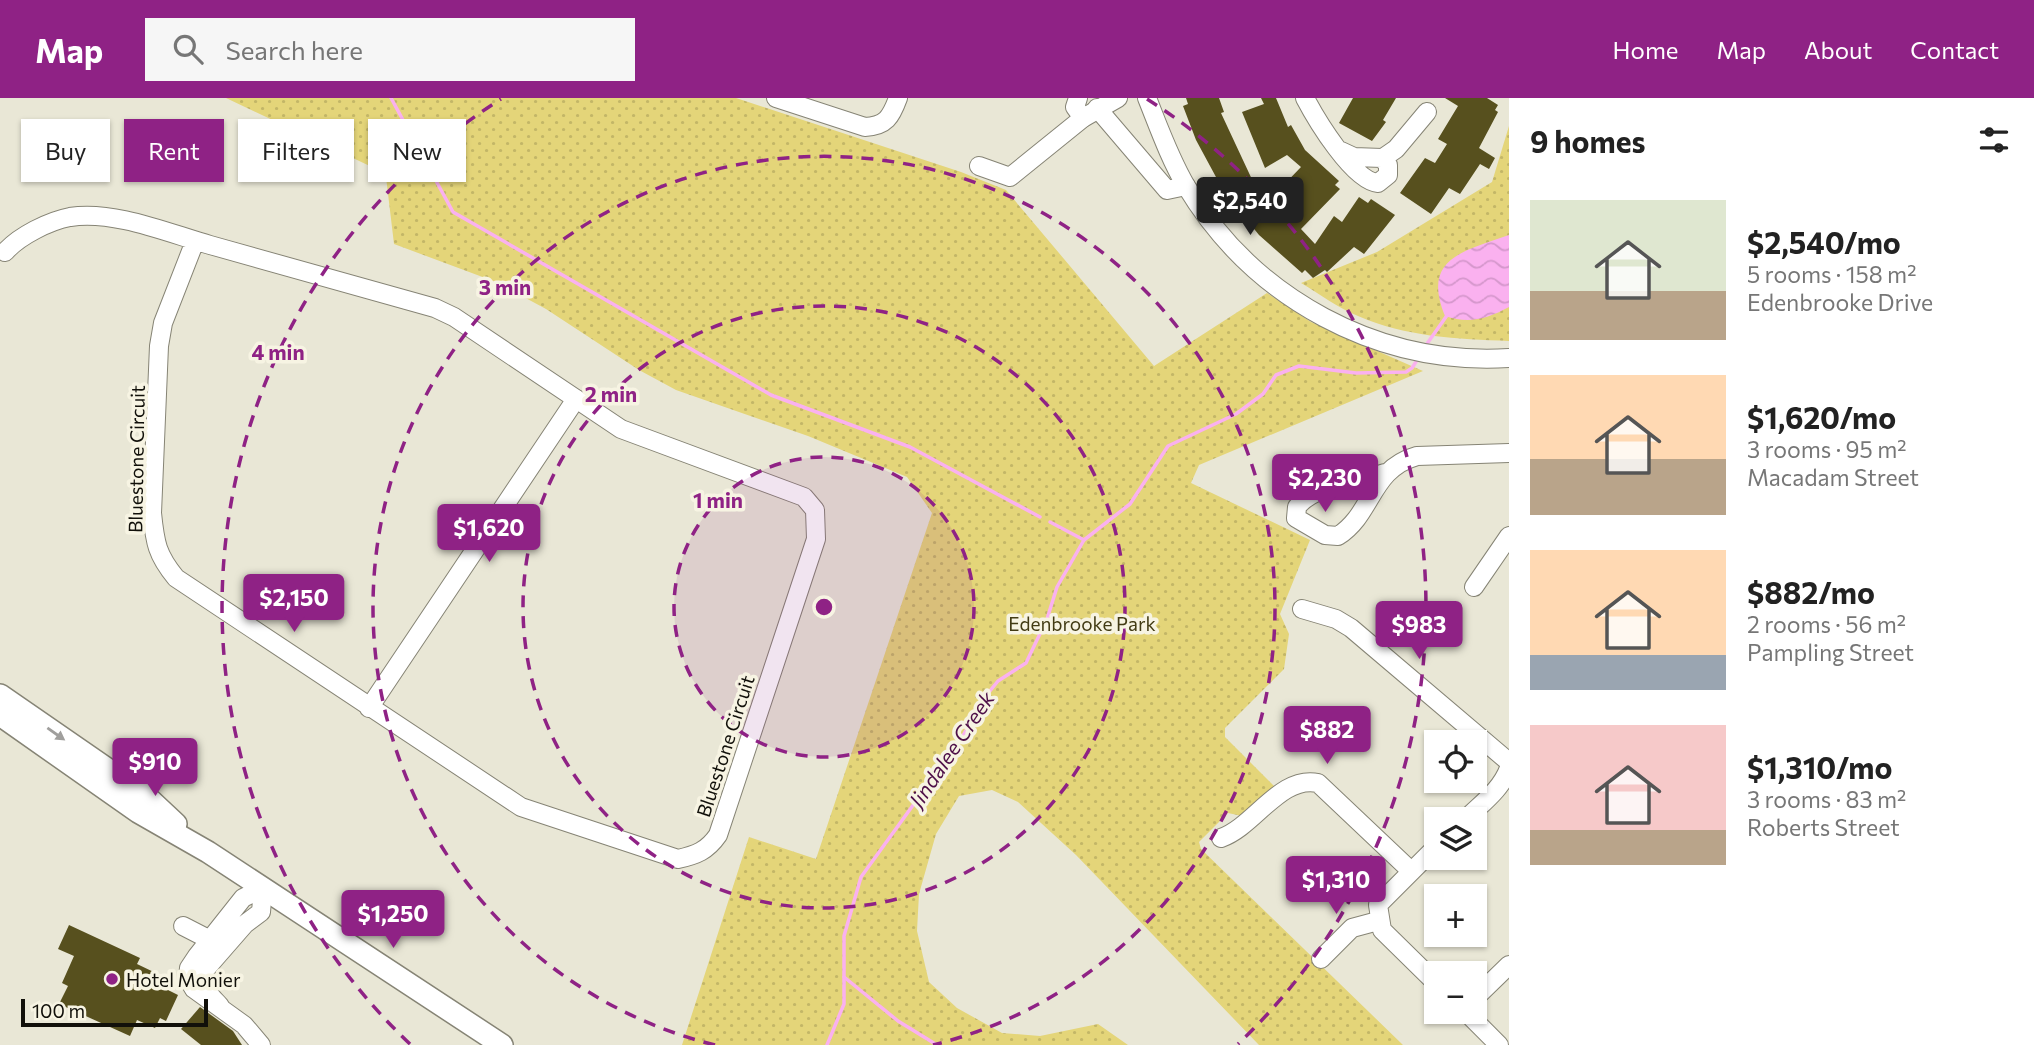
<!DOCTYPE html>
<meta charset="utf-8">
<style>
:root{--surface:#fff;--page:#f6f6f6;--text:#222;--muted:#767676;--accent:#8f2285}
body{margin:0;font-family:Commissioner,sans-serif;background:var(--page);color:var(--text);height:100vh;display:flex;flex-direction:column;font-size:26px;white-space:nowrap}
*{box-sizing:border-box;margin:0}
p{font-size:23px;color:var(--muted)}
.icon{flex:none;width:38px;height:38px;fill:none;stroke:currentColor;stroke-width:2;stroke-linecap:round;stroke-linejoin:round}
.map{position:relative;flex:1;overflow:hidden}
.drawer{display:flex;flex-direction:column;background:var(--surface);width:525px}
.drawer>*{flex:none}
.hud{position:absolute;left:21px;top:21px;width:665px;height:63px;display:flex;gap:14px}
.controls{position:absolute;left:1424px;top:632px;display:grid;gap:14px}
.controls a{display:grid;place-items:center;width:63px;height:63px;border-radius:0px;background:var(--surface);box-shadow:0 2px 5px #0004;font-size:35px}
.scale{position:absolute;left:21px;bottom:18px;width:187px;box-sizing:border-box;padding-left:7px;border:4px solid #11100a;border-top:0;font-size:19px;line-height:24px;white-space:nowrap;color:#11100a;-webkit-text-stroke:5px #f7f4e3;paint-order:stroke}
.price{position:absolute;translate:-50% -60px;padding:0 16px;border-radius:7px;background:var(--accent);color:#fff;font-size:23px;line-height:46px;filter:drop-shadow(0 2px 4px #0008)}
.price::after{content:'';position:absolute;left:50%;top:42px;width:21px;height:16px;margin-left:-10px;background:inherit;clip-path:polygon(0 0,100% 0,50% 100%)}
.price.active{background:#222;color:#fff}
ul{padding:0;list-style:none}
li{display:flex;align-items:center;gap:21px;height:175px;padding:0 21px}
li span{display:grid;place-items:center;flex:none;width:196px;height:140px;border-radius:0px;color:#555}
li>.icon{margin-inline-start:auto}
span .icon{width:84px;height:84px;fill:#fffc;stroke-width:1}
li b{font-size:30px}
h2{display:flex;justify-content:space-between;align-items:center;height:84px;padding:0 21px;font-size:30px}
.pill{padding:0 24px;border-radius:0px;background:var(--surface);box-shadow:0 2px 5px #0004;font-size:24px;line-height:63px}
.pill.active{background:var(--accent);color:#fff}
header{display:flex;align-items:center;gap:42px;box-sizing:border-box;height:98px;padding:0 35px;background:var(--accent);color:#fff}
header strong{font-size:33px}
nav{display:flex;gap:38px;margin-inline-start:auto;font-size:24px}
.search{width:490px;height:63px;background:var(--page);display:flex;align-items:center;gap:18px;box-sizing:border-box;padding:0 24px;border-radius:0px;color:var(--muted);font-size:26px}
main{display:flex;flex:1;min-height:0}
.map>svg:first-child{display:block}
.park{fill:url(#park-dots)}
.water{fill:url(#water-waves)}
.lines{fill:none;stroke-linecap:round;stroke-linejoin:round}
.stream{stroke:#fab1ef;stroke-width:3.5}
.building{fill:#57501e}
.minor-casing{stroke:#868475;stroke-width:20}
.major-casing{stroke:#868475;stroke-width:24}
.minor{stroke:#fff;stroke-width:18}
.major{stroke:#fff;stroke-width:21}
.oneway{fill:#a09f9d}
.ring{fill:none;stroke:#8f2285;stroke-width:3.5;stroke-dasharray:12 9}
.poi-dot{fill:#8f2285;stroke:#f7f4e3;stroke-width:2.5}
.labels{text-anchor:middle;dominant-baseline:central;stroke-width:7;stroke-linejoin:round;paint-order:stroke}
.street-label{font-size:19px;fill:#11100a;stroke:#f7f4e3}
.park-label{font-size:19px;fill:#423b14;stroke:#f7f4e3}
.poi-label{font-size:19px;fill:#11100a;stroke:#f7f4e3;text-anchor:start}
.water-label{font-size:21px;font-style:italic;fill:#4e0f48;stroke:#f7f4e3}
.centre{fill:#8f2285;stroke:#f7f4e3;stroke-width:3.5}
.ring-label{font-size:21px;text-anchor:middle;font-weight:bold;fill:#8f2285;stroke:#f7f4e3;stroke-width:7;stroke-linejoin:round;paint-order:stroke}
</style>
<header>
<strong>Map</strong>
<div class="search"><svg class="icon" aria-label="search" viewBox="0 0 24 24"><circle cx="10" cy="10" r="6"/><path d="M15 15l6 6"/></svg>Search here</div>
<nav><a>Home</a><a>Map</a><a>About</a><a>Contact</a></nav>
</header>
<main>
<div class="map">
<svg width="1509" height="947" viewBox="0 0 1509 947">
<defs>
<pattern id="park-dots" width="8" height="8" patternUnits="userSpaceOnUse" patternTransform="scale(1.75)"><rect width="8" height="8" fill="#e4d579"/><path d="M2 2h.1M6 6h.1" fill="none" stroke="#c3b667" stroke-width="1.8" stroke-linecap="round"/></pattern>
<pattern id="water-waves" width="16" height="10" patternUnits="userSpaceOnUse" patternTransform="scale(1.75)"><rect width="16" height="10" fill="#fab1ef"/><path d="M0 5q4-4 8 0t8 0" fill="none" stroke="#d597cc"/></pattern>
</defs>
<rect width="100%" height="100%" fill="#e9e7d6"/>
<g class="park">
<polygon points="226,0 736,0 961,74 1006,92 1154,268 1267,195 1311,224 1423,273 1199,367 1191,385 1310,442 1280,516 1289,536 1284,571 1225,630 1225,639 1274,688 1242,718 1228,715 1199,744 1201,751 1403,947 1259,947 1076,757 1018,704 992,692 959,698 936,736 919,796 917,833 929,884 957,910 1002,935 1040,938 1098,926 1128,947 682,947 749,739 816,761 932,415 907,379 808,338 676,292 639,272 546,211 496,184 394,146 386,79 374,70"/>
<path d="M1509 28V243C1457 241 1406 239 1358 218 1338 210 1320 196 1301 185L1377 154 1492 84Z"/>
</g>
<path class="water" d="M1509 137V209C1487 221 1469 226 1445 218 1421 160 1464 153 1509 137Z"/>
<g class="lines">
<g class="stream">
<polyline points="391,0 453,114 771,297 910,349 1040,419"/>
<polyline points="1424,250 1448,216"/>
<polyline points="1050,424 1084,442"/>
<polyline points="844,879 898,923 937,947"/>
<polyline points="827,947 844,906 844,838 861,779 961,641 985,599 998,583 1026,565 1047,521 1057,489 1084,442 1130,406 1168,348 1236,316 1263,296 1276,277 1299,268 1356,275 1406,274 1412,270 1419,259"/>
</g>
</g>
<g class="building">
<polygon points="1186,0 1219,0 1224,14 1221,15 1256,90 1270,85 1277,94 1301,69 1287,57 1265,70 1242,14 1264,6 1261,0 1276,0 1288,29 1291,27 1305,52 1339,83 1335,87 1340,91 1301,131 1315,146 1334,118 1342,124 1359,99 1368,105 1371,101 1395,117 1364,156 1354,149 1327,174 1325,172 1313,180 1305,172 1302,175 1259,137 1223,92 1196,42 1183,8 1188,6"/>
<polygon points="1353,0 1396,0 1383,22 1386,24 1372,43 1339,25"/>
<polygon points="1445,0 1487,0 1498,7 1495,12 1498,14 1479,50 1495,60 1489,71 1480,66 1460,96 1449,90 1431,116 1400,95 1425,60 1435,65 1447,46 1438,41 1458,8"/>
<polygon points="69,827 140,860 137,866 162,878 158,887 178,897 166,923 160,920 155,930 137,922 130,938 59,906 68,888 62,885 74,858 58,851"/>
<polygon points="200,909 233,933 242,947 201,947 181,931"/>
</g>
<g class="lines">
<defs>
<g id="minor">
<path d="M776 0 865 29C886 28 891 19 898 0"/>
<polyline points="1078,0 1075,9 1083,20"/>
<path d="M1147 0C1159 30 1170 61 1186 88 1254 201 1378 268 1509 260"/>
<path d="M1305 0C1316 21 1353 83 1378 85L1388 77V67L1382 60 1354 59 1341 53"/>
<polyline points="1097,10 1167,92 1186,88"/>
<polyline points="1383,60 1396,51 1427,14"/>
<polyline points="979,68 1010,79 1083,20 1118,0"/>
<path d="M5 154C19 138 49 123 70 119 114 112 168 135 210 147 285 168 360 189 435 210L454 219 621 331 804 399 815 412 816 441 718 737C707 753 696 757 678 761L521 709 176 480C157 457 155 445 152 415L159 248 163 225 195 143"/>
<path d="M1385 375C1360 384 1314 386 1297 409L1296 420 1325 437 1338 438C1373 416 1370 371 1417 358L1509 355"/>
<polyline points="1474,489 1509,438"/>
<polyline points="1302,511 1336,521 1351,530 1509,664"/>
<polyline points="369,610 576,301"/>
<path d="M1466 721C1482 705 1501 692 1509 670"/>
<path d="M1221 740C1255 728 1280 677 1318 685L1411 773"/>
<polyline points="1437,748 1378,807 1382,832 1437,886"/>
<polyline points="183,828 220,847"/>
<polyline points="1321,861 1352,830 1378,823"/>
<polyline points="1475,900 1509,867"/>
<path d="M220 908C210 897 200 889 204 873L245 826 261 814 263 790 243 800 197 858 189 870 188 881 194 891 244 927 261 947"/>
<polyline points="1466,914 1499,947"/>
</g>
<g id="major">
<polyline points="0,597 145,697 176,726"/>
<polyline points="0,617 138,714 208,754 502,947"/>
</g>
</defs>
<use href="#minor" class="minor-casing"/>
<use href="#major" class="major-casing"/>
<use href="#minor" class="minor"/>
<use href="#major" class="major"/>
</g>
<defs><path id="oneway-solid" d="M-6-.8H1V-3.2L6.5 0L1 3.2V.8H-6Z" transform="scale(1.75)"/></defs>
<use class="oneway" href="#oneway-solid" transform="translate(56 636) rotate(35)"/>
<circle cx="824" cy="509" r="150" fill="#8f2285" fill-opacity=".12"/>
<g class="ring">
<circle cx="824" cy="509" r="150"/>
<circle cx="824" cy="509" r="301"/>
<path d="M715 947A451 451 0 1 1 933 947"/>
<path d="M410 946A602 602 0 0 1 501 1M1147 1A602 602 0 0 1 1238 946"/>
</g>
<circle class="poi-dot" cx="112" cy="881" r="7"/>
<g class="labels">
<g class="street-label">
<text transform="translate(136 361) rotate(-89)">Bluestone Circuit</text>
<text transform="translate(725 648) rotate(-72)">Bluestone Circuit</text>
</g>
<g class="park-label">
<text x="1082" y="525">Edenbrooke Park</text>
</g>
<g class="poi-label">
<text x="126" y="881">Hotel Monier</text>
</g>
<g class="water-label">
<text transform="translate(951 651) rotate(-56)">Jindalee Creek</text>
</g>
</g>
<circle cx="824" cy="509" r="10" class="centre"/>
<g class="ring-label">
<text x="505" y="197">3 min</text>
<text x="278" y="262">4 min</text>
<text x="611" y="304">2 min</text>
<text x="718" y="410">1 min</text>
</g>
</svg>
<div class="controls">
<a><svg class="icon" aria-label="locate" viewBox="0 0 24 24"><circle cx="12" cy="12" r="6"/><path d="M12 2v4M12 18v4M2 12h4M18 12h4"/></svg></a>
<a><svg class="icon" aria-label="layers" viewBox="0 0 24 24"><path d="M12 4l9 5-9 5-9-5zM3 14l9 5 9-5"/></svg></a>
<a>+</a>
<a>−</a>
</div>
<div class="scale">100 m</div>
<b class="price active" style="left:1250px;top:139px">$2,540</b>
<b class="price" style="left:1325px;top:416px">$2,230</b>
<b class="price" style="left:489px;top:466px">$1,620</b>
<b class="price" style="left:294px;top:536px">$2,150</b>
<b class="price" style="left:1419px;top:563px">$983</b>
<b class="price" style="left:1327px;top:668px">$882</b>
<b class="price" style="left:155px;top:700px">$910</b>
<b class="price" style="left:1336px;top:818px">$1,310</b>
<b class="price" style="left:393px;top:852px">$1,250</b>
<div class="hud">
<a class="pill">Buy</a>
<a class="pill active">Rent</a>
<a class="pill">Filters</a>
<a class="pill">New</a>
</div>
</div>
<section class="drawer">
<h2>9 homes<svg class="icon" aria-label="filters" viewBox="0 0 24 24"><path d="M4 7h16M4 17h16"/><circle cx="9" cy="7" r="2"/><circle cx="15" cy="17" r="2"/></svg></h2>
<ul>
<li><span style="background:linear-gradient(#dfe7d0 65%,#b9a48a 0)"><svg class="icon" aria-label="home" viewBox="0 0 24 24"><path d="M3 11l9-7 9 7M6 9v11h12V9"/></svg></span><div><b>$2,540/mo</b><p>5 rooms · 158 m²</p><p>Edenbrooke Drive</p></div></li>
<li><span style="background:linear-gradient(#ffd9b3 60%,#b9a48a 0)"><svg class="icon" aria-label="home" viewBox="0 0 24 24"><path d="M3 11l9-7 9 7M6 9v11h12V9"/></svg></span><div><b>$1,620/mo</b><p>3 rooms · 95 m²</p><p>Macadam Street</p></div></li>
<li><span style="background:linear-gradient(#ffd9b3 75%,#9aa5b1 0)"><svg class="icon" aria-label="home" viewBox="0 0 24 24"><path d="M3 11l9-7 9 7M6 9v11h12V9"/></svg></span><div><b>$882/mo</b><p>2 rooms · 56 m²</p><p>Pampling Street</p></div></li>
<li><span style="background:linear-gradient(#f6c9c9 75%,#b9a48a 0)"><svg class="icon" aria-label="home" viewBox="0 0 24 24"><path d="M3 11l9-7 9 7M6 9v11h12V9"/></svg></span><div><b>$1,310/mo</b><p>3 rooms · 83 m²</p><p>Roberts Street</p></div></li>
</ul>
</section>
</main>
